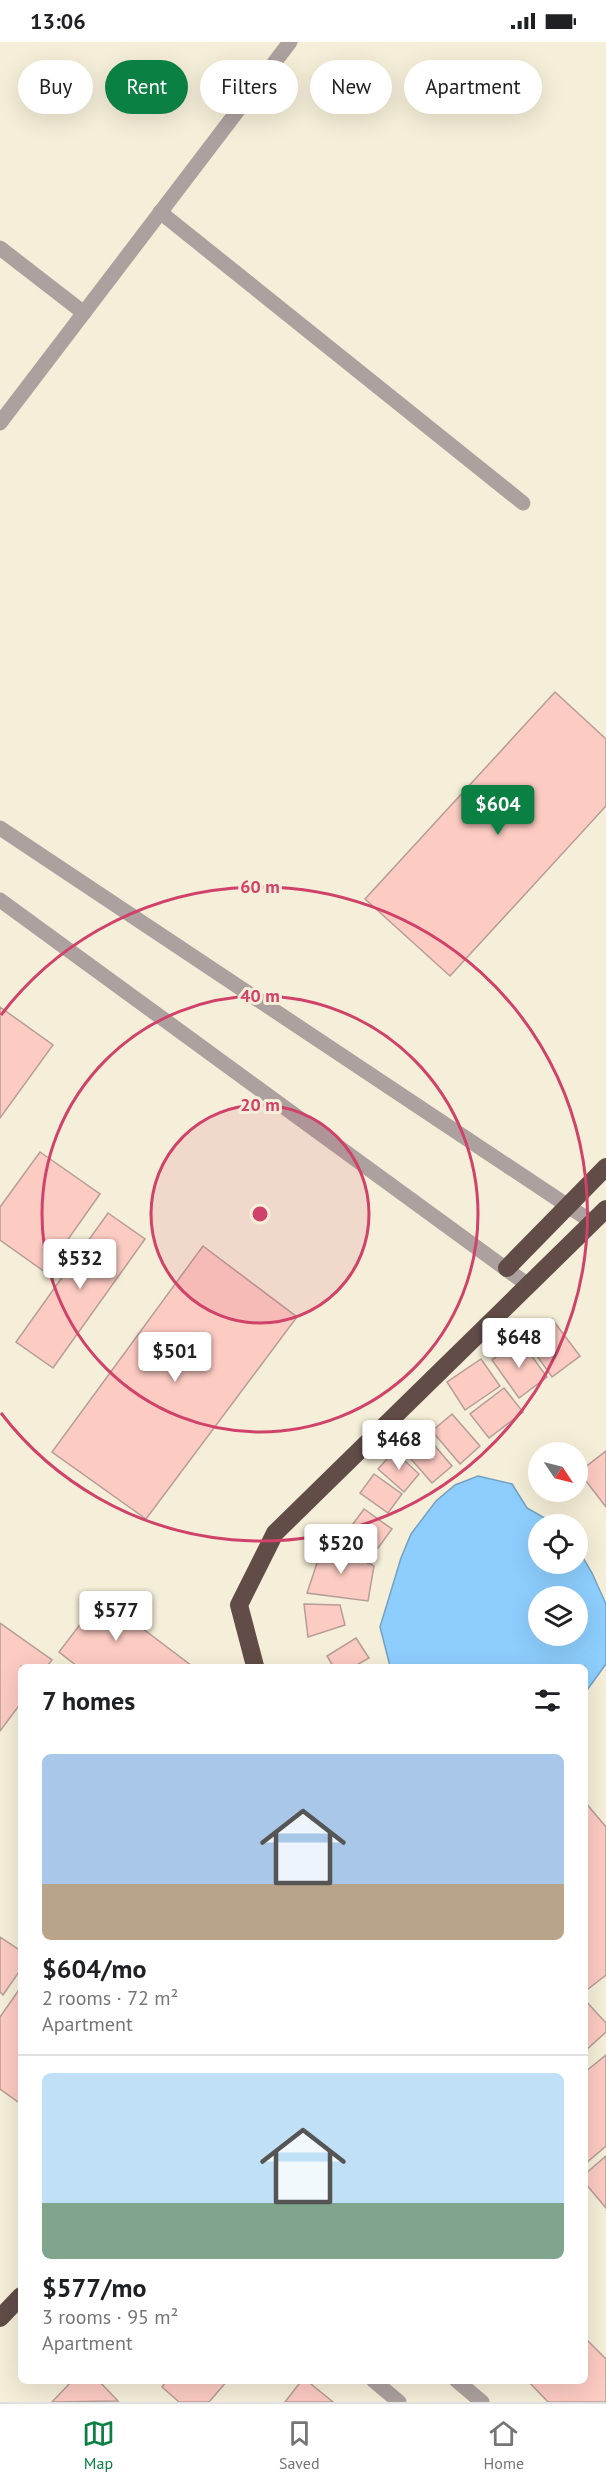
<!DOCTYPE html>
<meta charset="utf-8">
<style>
:root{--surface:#fff;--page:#f2f2f2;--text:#202124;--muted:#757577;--line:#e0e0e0;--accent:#0b8043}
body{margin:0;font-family:"PT Sans",sans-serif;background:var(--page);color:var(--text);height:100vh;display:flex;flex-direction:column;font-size:22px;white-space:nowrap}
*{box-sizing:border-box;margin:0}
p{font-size:20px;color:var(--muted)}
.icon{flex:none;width:33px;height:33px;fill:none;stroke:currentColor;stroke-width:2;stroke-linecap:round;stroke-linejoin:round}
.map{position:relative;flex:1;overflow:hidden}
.panel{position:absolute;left:18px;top:1622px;width:570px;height:720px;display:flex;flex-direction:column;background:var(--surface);border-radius:9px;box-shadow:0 6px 24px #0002}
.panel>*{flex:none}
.top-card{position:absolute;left:18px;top:18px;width:570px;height:54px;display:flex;gap:12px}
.needle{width:39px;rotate:125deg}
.fabs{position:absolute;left:528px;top:1400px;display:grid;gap:12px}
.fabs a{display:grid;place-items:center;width:60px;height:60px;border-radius:50%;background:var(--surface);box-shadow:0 6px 24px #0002;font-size:30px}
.price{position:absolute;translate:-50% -51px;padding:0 14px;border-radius:6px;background:#fff;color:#222;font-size:20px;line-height:39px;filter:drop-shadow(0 2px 3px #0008)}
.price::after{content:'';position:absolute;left:50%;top:36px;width:18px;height:14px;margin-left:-9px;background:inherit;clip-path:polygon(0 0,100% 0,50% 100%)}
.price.selected{background:var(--accent);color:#fff}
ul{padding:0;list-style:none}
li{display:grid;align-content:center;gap:12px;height:318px;padding:0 24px}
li+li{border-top:2px solid var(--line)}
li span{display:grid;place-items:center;height:186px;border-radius:9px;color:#555}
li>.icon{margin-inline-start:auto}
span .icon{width:108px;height:108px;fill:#fffc;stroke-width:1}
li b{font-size:26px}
h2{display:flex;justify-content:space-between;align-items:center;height:72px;padding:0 24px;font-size:26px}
.pill{padding:0 21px;border-radius:27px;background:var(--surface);box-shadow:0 6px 24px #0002;font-size:21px;line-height:54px}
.pill.selected{background:var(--accent);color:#fff}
.status{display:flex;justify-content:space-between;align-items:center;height:42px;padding:0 30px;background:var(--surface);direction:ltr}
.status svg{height:16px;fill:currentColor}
.dock{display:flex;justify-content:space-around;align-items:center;height:84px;border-top:2px solid var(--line);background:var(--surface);font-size:16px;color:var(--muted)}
.dock a{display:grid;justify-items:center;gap:3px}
.dock .selected{color:var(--accent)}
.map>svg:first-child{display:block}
.water{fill:#8dcefe;stroke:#74a1c0;stroke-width:1.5;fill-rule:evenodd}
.building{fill:#fccbc2;stroke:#b69d98;stroke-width:1.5}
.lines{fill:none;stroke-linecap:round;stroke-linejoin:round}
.minor{stroke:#aca19f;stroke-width:15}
.highway{stroke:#614c47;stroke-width:18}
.ring{fill:none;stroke:#d0426a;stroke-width:3}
.centre{fill:#d0426a;stroke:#f5eed8;stroke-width:3}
.ring-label{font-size:18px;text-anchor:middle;font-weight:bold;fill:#d0426a;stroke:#f5eed8;stroke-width:6;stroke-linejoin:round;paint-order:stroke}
</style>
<div class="status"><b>13:06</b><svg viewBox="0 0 49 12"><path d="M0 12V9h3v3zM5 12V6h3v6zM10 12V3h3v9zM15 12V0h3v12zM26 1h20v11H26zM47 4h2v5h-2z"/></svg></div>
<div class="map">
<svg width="606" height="2360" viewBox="0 0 606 2360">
<rect width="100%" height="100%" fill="#f5eed8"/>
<path class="water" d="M478 1434 512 1442 527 1466 555 1482H538V1521H578V1507L592 1531 606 1562V1622L585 1651V1624H390L380 1585 401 1516 411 1492 436 1459 455 1443ZM538 1554H578V1593H538Z"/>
<g class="building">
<polygon points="555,650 606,697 606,764 450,934 365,857"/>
<polygon points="0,965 53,1003 0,1076"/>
<polygon points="40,1110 100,1152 45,1230 0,1198 0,1165"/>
<polygon points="108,1171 145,1197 53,1326 16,1300"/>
<polygon points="203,1204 297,1275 146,1477 52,1410"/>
<polygon points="552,1277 580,1314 552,1335 525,1297"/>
<polygon points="520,1298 547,1335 519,1356 492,1318"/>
<polygon points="481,1317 500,1344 465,1368 447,1340"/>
<polygon points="504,1346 523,1370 489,1396 470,1372"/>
<polygon points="452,1372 480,1404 460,1422 432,1389"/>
<polygon points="424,1391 452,1424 432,1441 404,1409"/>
<polygon points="394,1409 419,1432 404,1450 378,1427"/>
<polygon points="606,1409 606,1465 579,1430"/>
<polygon points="374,1432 402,1452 388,1471 360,1451"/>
<polygon points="364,1467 392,1487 378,1506 350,1486"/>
<polygon points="324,1500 374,1524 368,1559 307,1551"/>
<polygon points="101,1555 192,1624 77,1624 59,1610"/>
<polygon points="304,1562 340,1563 345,1583 308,1595"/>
<polygon points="0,1581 52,1618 47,1624 21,1624 21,1661 0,1689"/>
<polygon points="356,1596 369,1616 355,1624 333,1624 327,1614"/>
<polygon points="585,1760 606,1785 606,1933 588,1947 585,1943"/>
<polygon points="0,1895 21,1909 21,1927 3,1953 0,1950"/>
<polygon points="21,1945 21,2062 0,2047 0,1975"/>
<polygon points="585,1958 606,1981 606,1990 585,2009"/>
<polygon points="606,2013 606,2104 585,2122 585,2030"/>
<polygon points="606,2114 606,2166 585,2141 585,2132"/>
<polygon points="585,2296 606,2317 606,2360 548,2360 527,2338 585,2338"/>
<polygon points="73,2338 98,2338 118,2359 52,2360"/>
<polygon points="167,2338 228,2338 209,2360 179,2360 162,2345"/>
<polygon points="302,2338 306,2338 333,2360 285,2360"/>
</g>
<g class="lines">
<g class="minor">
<polyline points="160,170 523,461"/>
<polyline points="0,206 84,271"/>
<polyline points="0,381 290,0"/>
<polyline points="0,786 592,1180"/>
<polyline points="0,858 528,1243"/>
<polyline points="373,2338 399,2360"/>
<polyline points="456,2338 482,2360"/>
</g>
<g class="highway">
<polyline points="507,1226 606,1125"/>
<polyline points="255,1624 239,1563 275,1491 606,1167"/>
<polyline points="0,2276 21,2254"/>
</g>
</g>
<circle cx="260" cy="1172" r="109" fill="#d0426a" fill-opacity=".12"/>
<g class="ring">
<circle cx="260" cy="1172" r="109"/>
<circle cx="260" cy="1172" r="218"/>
<path d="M1 973A327 327 0 1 1 1 1371"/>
</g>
<circle cx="260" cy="1172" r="9" class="centre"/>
<g class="ring-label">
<text x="260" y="851">60 m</text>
<text x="260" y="960">40 m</text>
<text x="260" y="1069">20 m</text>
</g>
</svg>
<div class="fabs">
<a><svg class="needle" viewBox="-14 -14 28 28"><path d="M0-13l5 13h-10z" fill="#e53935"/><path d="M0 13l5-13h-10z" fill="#757577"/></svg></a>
<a><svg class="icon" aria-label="locate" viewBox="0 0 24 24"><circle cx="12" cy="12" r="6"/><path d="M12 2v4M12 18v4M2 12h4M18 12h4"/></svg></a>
<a><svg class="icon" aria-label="layers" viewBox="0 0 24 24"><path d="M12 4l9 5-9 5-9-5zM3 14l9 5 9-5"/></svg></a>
</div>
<b class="price selected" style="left:498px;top:794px">$604</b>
<b class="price" style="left:80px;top:1248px">$532</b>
<b class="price" style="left:519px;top:1327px">$648</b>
<b class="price" style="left:175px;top:1341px">$501</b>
<b class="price" style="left:399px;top:1429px">$468</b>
<b class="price" style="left:341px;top:1533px">$520</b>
<b class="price" style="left:116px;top:1600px">$577</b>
<div class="top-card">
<a class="pill">Buy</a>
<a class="pill selected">Rent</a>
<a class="pill">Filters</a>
<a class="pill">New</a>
<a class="pill">Apartment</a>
</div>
<section class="panel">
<h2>7 homes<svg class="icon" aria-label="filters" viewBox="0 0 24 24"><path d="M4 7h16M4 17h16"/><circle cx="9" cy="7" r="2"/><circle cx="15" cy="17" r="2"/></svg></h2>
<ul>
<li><span style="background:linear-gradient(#a9c7e8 70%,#b9a48a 0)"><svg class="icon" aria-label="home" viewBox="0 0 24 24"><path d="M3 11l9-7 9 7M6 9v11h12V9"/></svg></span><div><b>$604/mo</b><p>2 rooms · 72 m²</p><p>Apartment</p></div></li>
<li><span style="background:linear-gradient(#bfe0f5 70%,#7fa58c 0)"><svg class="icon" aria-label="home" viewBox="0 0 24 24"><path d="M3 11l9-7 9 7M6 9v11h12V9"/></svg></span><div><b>$577/mo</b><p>3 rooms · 95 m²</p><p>Apartment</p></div></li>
</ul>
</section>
</div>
<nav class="dock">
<a class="selected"><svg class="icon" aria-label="map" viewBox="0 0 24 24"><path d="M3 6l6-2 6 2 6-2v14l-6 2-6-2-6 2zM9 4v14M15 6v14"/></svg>Map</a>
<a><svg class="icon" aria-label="saved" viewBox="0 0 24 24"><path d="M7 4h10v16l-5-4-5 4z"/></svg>Saved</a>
<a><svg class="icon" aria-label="home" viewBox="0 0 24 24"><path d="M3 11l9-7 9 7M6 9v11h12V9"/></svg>Home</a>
</nav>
